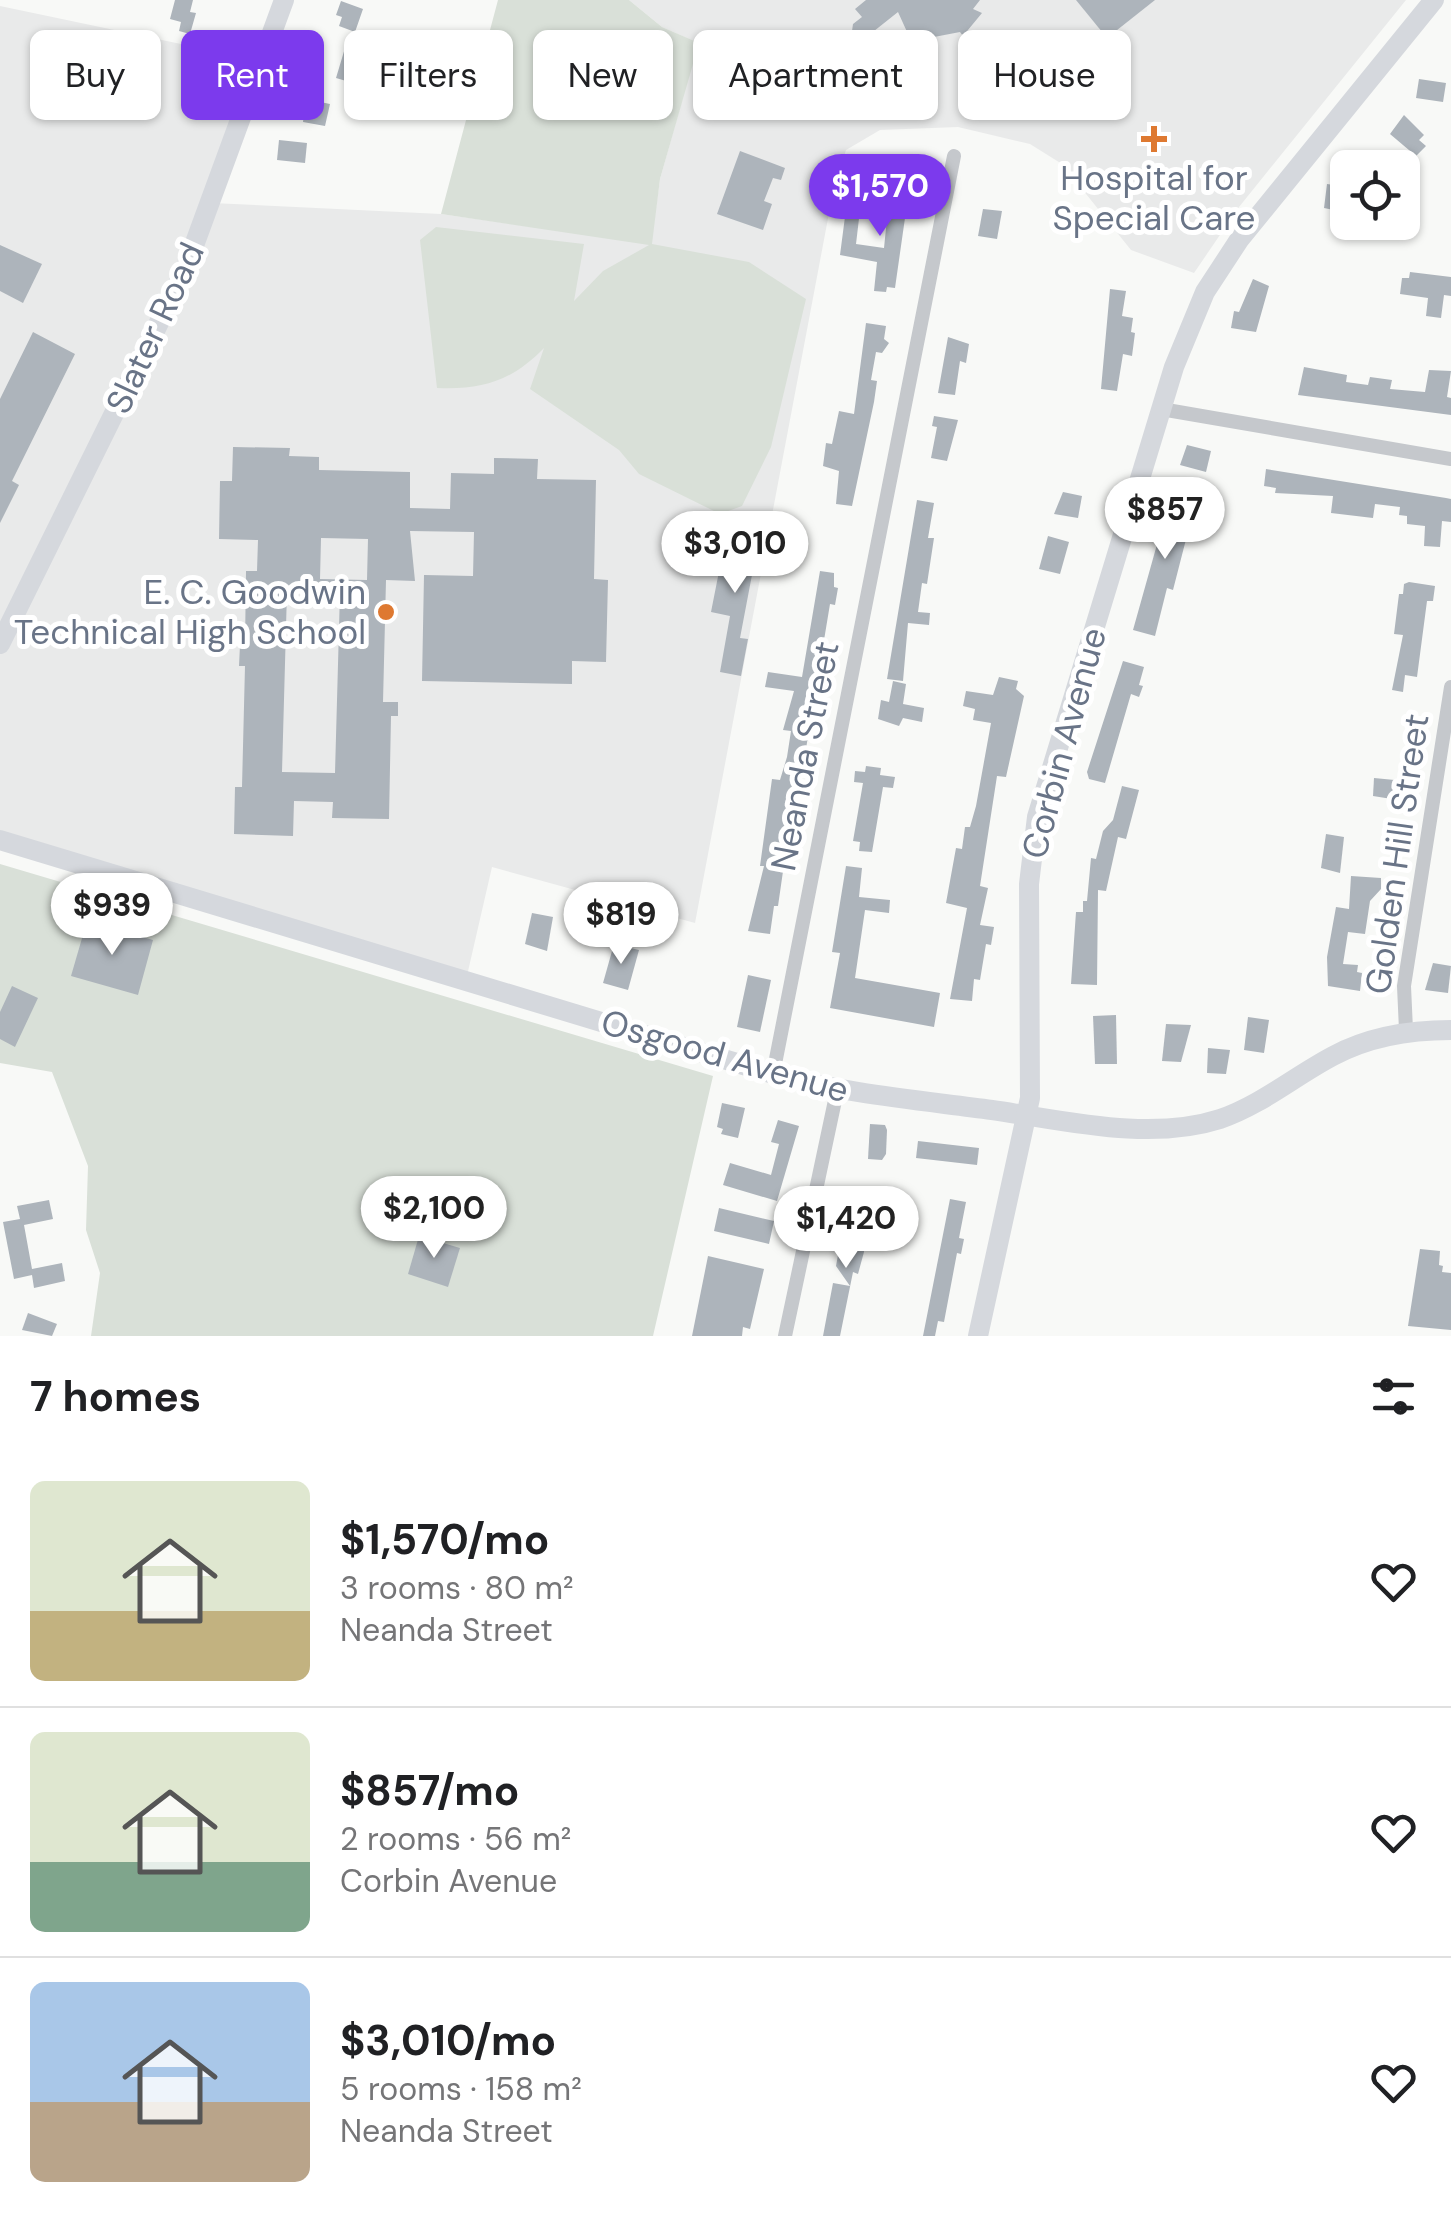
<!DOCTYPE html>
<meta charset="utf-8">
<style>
:root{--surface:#fff;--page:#f2f2f2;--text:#202124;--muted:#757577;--line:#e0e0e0;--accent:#7c3aed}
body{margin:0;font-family:"DM Sans",sans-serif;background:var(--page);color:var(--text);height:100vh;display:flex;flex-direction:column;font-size:38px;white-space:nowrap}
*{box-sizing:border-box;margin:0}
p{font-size:32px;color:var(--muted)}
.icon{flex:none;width:55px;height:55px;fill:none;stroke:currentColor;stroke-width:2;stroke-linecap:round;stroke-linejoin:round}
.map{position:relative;height:1336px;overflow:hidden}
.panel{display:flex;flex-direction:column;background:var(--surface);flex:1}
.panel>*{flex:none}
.top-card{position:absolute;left:30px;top:30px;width:1392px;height:90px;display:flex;gap:20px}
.tools{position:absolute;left:1330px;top:150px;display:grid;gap:20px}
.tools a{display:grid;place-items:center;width:90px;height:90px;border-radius:15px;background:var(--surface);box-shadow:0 2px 8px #0004;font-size:50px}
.price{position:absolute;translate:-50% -85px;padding:0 22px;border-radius:35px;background:#fff;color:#222;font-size:32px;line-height:65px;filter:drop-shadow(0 2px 5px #0008)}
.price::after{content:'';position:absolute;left:50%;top:60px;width:30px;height:22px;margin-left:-15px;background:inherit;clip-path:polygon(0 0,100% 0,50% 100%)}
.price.selected{background:var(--accent);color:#fff}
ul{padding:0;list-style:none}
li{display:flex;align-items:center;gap:30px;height:250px;padding:0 30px}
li+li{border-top:2px solid var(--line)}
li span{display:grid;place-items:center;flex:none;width:280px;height:200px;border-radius:15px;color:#555}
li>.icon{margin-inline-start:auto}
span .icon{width:120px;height:120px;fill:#fffc;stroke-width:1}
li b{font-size:42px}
h2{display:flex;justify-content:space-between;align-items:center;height:120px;padding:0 30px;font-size:42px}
.chip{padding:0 35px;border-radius:15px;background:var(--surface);box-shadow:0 2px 8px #0004;font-size:35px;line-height:90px}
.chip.selected{background:var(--accent);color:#fff}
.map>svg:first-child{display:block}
.built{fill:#e9eaea}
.green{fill:#d9e0d8}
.building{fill:#adb4bb;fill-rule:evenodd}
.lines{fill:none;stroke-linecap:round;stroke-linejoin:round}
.street{stroke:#c5c8cc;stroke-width:14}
.secondary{stroke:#d5d8dd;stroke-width:20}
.poi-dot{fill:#de7931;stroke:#fff;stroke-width:4}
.labels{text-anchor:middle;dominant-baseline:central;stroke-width:10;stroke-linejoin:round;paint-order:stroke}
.poi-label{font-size:35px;fill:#697487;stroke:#fff}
.street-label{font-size:35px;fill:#697487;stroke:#fff}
</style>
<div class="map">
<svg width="1451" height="1336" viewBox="0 0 1451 1336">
<rect width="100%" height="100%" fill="#f8f9f7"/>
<polygon class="built" points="629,0 1406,0 1239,207 1194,273 1131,250 1062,164 1030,144 958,127 880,130 846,150 833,192 695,923 492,867 466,980 0,840 0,6 262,61 212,203 441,214 651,244 660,179 698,43 662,27"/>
<g class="green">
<path d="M498 0H629L662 27 699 43 660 179 652 244 749 262 806 299 771 447 742 506 720 514 639 474 619 450 530 389 544 348C512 381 482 390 437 388L420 240 436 227 584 244 574 301 603 271 649 245 441 214Z"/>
<polygon points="0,864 713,1076 653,1336 91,1336 100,1273 86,1230 88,1166 52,1072 0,1063"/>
</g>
<g class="building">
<polygon points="175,0 193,0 190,12 196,13 190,34 179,31 181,22 170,19"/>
<polygon points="866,0 980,0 973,9 982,13 963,36 960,32 934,37 908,34 898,12 864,39 851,38 853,24 862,17 855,9"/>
<polygon points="1076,0 1155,0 1107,38"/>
<polygon points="341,1 363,9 355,32 339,26 342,17 336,15"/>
<polygon points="345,48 371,55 366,73 357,70 353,83 336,78"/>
<polygon points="730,49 738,91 719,94 712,52"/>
<polygon points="1419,79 1446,83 1443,102 1416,98"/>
<polygon points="306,99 330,104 325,126 303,122"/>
<polygon points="1404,115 1424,135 1419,140 1426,146 1416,156 1390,134"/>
<polygon points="279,140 307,143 305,163 277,160"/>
<polygon points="740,151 785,168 781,180 773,178 764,201 772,204 763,230 717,214"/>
<polygon points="1327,184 1348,187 1348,213 1324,208"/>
<polygon points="885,189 913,193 910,212 906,211 895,288 887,287 886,292 874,291 877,262 840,255 846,209 860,210 856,244 884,248 888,209 882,208"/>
<polygon points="983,209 1002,211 997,239 978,236"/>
<polygon points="0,245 42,264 23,303 0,291"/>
<polygon points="1410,272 1451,277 1451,296 1444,295 1441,318 1426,316 1428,298 1400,294 1402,278 1409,278"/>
<polygon points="1253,279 1269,286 1256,332 1231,328 1234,311 1239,312"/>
<polygon points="1110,289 1126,291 1122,316 1133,318 1131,332 1135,333 1132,356 1123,354 1117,391 1101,389"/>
<polygon points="866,323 886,326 884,339 889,343 882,353 876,352 871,380 877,381 874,402 852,506 836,504 839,471 823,466 826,443 832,444 839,411 854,414"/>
<polygon points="33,332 75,354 12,481 19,485 0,523 0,399"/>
<polygon points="948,337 969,344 966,363 960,361 955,395 938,393"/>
<polygon points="1304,367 1347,375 1346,382 1368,385 1370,377 1392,380 1390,389 1425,392 1429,370 1451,371 1447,397 1451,398 1451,415 1298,395"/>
<polygon points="934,416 958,420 947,461 931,458 937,427 932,426"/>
<polygon points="1187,445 1211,451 1206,472 1180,465"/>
<path d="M233 447 290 448 289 456 319 457V470L410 472V508L450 509 451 473 494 474V458L538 459 537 479 596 480 594 579 608 580 606 662 572 661V684L422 681 424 575 473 576 474 532 410 531 415 581 386 580 383 702H398V716H391L389 819 332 818 333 802 294 801 293 836 234 834 235 787H242L245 666H239L240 645H245L246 571H257L258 540 219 539 220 481H232ZM321 538 368 539 367 580 320 579ZM287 591 340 592 335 773 282 772Z"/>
<polygon points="1266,469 1446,498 1451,499 1451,522 1442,521 1440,547 1424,546 1425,526 1407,524 1407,516 1399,515 1400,507 1375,504 1373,518 1331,513 1333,496 1275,493 1276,488 1264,486"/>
<polygon points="1177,490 1193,495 1187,514 1192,516 1173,590 1167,588 1155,636 1133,630 1170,498"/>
<polygon points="1063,492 1082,496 1078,518 1054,514"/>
<polygon points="917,500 934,503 928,538 934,538 927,584 922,583 918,612 930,613 929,625 908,623 903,681 887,679"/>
<polygon points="727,531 759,538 740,638 748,639 741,676 720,672 730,616 711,612"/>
<polygon points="1048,536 1069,542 1060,574 1039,569"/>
<polygon points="820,571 834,573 834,587 838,588 835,605 830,604 797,803 793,802 778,906 774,906 770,934 748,931 764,866 760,866 772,779 780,780 787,757 791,731 783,730 794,691 765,687 768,672 802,677"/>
<polygon points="1409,582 1435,586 1433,601 1427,601 1417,677 1405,675 1403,692 1392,690 1403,635 1394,634 1399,594 1403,594 1404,584"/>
<polygon points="1123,661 1144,667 1139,685 1143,686 1139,697 1131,694 1105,783 1089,779 1087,772"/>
<polygon points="999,677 1018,681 1016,689 1024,696 1006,777 997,776 980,886 988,888 980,925 994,927 991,945 986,944 980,980 974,979 972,1001 950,999 967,908 946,903 956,848 962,849 965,827 970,827 976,806 991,723 973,720 975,709 963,706 966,691 993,695"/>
<polygon points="893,681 906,684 903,704 924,708 922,722 903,718 899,726 878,719 881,700 889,702"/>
<polygon points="866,766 881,768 880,775 895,777 893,788 883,787 872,852 859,851 860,842 853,841 863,783 854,782 855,771 865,772"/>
<polygon points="1374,778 1405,781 1404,796 1398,800 1373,796"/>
<polygon points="1122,786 1139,790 1126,839 1118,837 1106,891 1098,890 1097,985 1071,984 1076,912 1083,912 1083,901 1087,901 1091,858 1096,859 1103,831 1113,820"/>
<polygon points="1326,834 1344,837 1340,873 1321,868"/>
<polygon points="846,866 862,868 859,897 890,900 889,913 865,910 855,978 940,993 934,1027 830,1008 840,953 832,952"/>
<polygon points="1351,876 1381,878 1381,889 1370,901 1365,934 1348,932 1343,964 1358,965 1357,972 1362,973 1360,991 1328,986 1327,957 1336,907 1349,909"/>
<polygon points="532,913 553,917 547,951 525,944"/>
<polygon points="87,921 153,940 138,995 71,976"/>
<polygon points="614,944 639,950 628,990 603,983"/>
<polygon points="1433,963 1451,966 1448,993 1425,990"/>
<polygon points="748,975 771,980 760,1032 737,1027"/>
<polygon points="12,986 38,998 15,1047 0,1039 0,1012"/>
<polygon points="1116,1015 1117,1064 1095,1064 1093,1016"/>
<polygon points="1248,1017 1269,1020 1264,1053 1244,1050"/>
<polygon points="1166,1024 1191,1025 1181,1062 1162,1061"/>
<polygon points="1208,1048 1230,1050 1226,1074 1207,1073"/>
<polygon points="722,1103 745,1108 738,1138 721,1134 723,1129 717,1127"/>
<polygon points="778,1120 799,1126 777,1201 723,1185 730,1163 771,1175 779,1144 771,1142"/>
<polygon points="870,1124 885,1125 887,1130 886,1154 882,1160 868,1159"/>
<polygon points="918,1141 979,1148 977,1165 916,1158"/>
<polygon points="950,1199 966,1202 959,1238 964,1239 961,1254 957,1253 944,1322 938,1321 935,1336 923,1336"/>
<polygon points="49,1200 53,1219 24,1225 32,1269 62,1263 65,1281 34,1288 32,1275 14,1279 3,1222 20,1219 17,1206"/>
<polygon points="719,1208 774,1221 769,1244 714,1231"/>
<polygon points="846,1211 863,1214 864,1252 858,1274 853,1272 840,1336 823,1336 833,1283 850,1286 836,1266"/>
<polygon points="419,1236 460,1248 448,1287 408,1274"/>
<polygon points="1420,1249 1440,1251 1439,1265 1443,1266 1442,1272 1451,1273 1451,1330 1408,1326"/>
<polygon points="708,1256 764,1269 750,1329 743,1327 742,1336 692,1336"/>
<polygon points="28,1313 57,1324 52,1336 22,1330"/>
</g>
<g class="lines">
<g class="street">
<polyline points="1161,409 1451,459"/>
<polyline points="1406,1030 1404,986 1451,687"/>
<polyline points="773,1074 954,156"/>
<polyline points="785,1336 837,1091"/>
</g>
<g class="secondary">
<polyline points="0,644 185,270 284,0"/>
<path d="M0 840 773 1074C846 1094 918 1100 992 1110 1063 1120 1149 1142 1220 1119 1261 1105 1295 1076 1333 1056 1370 1036 1410 1030 1451 1030"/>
<polyline points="978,1336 1030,1098 1029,884 1037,817 1174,367 1205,292 1239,240 1434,0"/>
</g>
</g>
<g class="poi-dot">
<path d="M1149 124h10v10h10v10h-10v10h-10v-10h-10v-10h10z"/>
<circle cx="386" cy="612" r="10"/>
</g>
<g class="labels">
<g class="poi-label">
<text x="1154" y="178">Hospital for<tspan x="1154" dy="40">Special Care</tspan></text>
<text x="366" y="592" text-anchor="end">E. C. Goodwin<tspan x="366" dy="40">Technical High School</tspan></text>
</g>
<g class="street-label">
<text transform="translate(155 328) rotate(-65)">Slater Road</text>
<text transform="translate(1064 743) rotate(-75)">Corbin Avenue</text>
<text transform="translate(805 756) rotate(-79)">Neanda Street</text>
<text transform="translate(1397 854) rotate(-82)">Golden Hill Street</text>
<text transform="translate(725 1056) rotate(16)">Osgood Avenue</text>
</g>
</g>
</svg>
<div class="tools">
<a><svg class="icon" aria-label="locate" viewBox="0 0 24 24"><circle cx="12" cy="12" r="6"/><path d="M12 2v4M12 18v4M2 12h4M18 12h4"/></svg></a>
</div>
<b class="price selected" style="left:880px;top:239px">$1,570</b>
<b class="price" style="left:1165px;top:562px">$857</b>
<b class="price" style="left:735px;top:596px">$3,010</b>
<b class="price" style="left:112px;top:958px">$939</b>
<b class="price" style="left:621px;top:967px">$819</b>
<b class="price" style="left:434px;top:1261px">$2,100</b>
<b class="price" style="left:846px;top:1271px">$1,420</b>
<div class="top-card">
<a class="chip">Buy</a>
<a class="chip selected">Rent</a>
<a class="chip">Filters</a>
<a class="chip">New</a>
<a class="chip">Apartment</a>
<a class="chip">House</a>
</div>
</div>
<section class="panel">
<h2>7 homes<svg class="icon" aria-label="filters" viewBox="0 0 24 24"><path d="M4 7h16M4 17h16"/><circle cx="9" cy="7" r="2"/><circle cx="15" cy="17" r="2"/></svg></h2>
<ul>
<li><span style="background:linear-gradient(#dfe7d0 65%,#c2b280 0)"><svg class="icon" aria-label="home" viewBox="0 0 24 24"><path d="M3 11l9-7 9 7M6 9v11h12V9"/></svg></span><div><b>$1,570/mo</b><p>3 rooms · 80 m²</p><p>Neanda Street</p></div><svg class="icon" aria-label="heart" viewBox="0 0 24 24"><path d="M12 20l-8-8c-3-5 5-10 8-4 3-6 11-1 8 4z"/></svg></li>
<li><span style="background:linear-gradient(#dfe7d0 65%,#7fa58c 0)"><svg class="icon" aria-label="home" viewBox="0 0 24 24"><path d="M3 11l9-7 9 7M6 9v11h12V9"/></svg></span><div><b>$857/mo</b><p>2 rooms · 56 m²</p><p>Corbin Avenue</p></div><svg class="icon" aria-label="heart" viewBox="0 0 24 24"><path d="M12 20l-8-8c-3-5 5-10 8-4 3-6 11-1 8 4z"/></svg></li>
<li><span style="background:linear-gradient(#a9c7e8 60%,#b9a48a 0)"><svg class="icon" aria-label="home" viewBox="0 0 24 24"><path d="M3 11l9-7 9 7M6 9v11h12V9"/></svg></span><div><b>$3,010/mo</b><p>5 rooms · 158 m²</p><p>Neanda Street</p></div><svg class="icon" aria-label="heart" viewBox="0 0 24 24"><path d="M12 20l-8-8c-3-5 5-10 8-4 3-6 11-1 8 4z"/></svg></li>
</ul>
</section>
